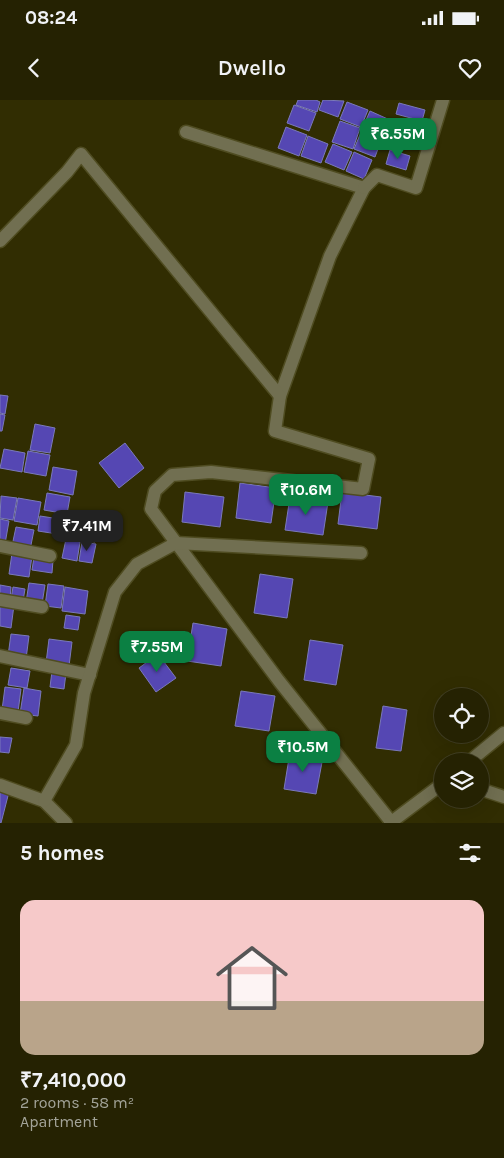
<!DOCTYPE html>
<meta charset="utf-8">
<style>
:root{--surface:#252202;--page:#2d2a0c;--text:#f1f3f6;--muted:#a3a499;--line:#423f24;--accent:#0b8043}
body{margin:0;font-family:Karla,sans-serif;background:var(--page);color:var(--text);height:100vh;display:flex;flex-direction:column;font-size:19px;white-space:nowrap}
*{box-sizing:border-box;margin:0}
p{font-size:16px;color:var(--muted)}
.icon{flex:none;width:28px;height:28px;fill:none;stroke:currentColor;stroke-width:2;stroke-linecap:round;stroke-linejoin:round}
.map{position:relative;height:723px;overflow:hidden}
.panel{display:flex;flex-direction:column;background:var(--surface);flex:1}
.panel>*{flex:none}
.tools{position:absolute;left:434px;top:588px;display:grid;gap:10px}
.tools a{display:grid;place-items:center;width:55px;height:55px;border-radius:50%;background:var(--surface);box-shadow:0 5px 20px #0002,0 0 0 1px var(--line);font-size:25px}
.price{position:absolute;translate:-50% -42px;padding:0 11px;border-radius:10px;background:var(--accent);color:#fff;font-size:16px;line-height:32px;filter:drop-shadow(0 1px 2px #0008)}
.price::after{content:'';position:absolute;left:50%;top:30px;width:15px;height:11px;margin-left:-8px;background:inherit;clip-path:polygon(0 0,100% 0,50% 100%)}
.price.current{background:#222;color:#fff}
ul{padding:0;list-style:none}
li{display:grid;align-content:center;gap:10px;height:265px;padding:0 20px}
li+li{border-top:1px solid var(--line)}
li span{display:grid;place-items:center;height:155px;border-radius:15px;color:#555}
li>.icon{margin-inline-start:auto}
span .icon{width:90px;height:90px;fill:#fffc;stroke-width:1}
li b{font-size:21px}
h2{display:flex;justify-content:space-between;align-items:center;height:60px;padding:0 20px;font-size:21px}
.status{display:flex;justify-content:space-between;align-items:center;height:35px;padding:0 25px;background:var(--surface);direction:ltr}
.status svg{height:14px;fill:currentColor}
header{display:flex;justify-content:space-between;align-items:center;height:65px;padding:0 20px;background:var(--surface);font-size:22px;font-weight:600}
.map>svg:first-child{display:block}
.building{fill:#5547b3;stroke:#7a79bb}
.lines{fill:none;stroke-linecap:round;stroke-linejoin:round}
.minor-casing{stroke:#4f4c21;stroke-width:15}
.minor{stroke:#716f51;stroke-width:12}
</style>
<div class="status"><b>08:24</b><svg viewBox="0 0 49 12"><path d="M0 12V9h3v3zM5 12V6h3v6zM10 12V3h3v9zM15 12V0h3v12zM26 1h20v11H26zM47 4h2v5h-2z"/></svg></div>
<header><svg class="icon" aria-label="back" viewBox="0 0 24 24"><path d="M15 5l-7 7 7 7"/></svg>Dwello<svg class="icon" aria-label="heart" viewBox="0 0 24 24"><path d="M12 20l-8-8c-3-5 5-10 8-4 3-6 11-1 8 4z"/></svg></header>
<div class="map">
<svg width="504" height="723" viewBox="0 0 504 723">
<rect width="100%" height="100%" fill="#312d02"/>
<g class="building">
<polygon points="298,0 316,0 320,2 317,12 296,5"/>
<polygon points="323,0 344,1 338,17 319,10"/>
<polygon points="347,2 368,10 361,27 340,19"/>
<polygon points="399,3 425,10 422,21 396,14"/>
<polygon points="294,5 316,13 309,31 287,23"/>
<polygon points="370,11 390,20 384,36 363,27"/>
<polygon points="410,20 421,23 418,34 407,31"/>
<polygon points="340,21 360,28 353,49 332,42"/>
<polygon points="286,27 307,35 299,56 278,48"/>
<polygon points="396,29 417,35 413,48 392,42"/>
<polygon points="362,30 382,38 375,57 354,49"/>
<polygon points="308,36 328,44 321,63 301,56"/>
<polygon points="333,44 352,52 344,70 325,62"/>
<polygon points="390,50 410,56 406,70 386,64"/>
<polygon points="354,52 372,60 364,79 346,71"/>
<polygon points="0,295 8,296 5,314 0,313"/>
<polygon points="0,314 5,315 2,331 0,331"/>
<polygon points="35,324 55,328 50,353 30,350"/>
<polygon points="125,343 144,368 119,388 99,363"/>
<polygon points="4,349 25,353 22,372 0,368"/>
<polygon points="28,351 50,355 46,376 24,372"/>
<polygon points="53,367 77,371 73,395 49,390"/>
<polygon points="240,383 276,388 271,423 236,418"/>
<polygon points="185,392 224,397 220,427 182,422"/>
<polygon points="342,392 381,397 377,429 338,424"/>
<polygon points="47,393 70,397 67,414 44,410"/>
<polygon points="1,396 17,398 13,420 0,418"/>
<polygon points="290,397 328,402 323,435 285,430"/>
<polygon points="18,398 41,402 37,425 14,421"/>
<polygon points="40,416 66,420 64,435 38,431"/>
<polygon points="68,418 98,423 95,442 65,438"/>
<polygon points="0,419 9,421 5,444 0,443"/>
<polygon points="16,427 34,430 30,450 12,446"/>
<polygon points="66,439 80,442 77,461 62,458"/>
<polygon points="82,442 96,444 92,463 79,461"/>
<polygon points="12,453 32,456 29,477 9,474"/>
<polygon points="34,457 53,460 52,473 32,470"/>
<polygon points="260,474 293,479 287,518 254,513"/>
<polygon points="29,483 45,485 42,504 26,502"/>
<polygon points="48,484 64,486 61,508 45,506"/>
<polygon points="0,485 11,487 10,499 0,498"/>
<polygon points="13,487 25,489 23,501 11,499"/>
<polygon points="65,487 88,491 85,514 62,511"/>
<polygon points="0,503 14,505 11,528 0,526"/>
<polygon points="66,515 80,517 78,530 64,528"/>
<polygon points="193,523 227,529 221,566 187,561"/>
<polygon points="11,534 29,536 26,559 8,556"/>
<polygon points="49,539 72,542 69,566 46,563"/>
<polygon points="310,540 343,545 336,585 304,580"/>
<polygon points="158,554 176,578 156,592 139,568"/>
<polygon points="11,568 30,571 27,588 8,585"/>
<polygon points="52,571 66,573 64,589 50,587"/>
<polygon points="5,587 21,589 18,612 2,610"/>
<polygon points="24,588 41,591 38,616 20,614"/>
<polygon points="241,591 275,596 269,631 235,626"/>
<polygon points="383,606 407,610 401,651 376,648"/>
<polygon points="0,637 12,638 9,653 0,652"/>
<polygon points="290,652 323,657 316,694 284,689"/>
<polygon points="0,690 9,692 1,723 0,723"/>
</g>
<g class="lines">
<defs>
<g id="minor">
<polyline points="186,32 364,88 330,156 280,296 275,331 369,359 363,389 211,372 172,375 155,391 151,409 279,581 392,723"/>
<polyline points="364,88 377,75 416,88 443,0"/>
<polyline points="0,141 67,72 81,54 280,296"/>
<polyline points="0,446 50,456"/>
<polyline points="0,500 42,507"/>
<polyline points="0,556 90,575"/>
<polyline points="0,613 26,618"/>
<polyline points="470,661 504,633"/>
<polyline points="0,685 44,701 66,723"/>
<polyline points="480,689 504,697"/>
<polyline points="44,701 76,645 84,593 115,492 137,464 176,443 361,453"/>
<polyline points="390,723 442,684"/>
</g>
</defs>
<use href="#minor" class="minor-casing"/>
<use href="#minor" class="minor"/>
</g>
</svg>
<div class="tools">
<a><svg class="icon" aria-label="locate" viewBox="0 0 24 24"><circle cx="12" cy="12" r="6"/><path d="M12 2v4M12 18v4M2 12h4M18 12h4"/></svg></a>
<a><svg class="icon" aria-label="layers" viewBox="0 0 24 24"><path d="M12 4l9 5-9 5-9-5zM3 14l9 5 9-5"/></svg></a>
</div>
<b class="price" style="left:398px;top:60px">₹6.55M</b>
<b class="price" style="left:306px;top:416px">₹10.6M</b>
<b class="price current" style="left:87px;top:452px">₹7.41M</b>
<b class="price" style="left:157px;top:573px">₹7.55M</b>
<b class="price" style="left:303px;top:673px">₹10.5M</b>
</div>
<section class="panel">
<h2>5 homes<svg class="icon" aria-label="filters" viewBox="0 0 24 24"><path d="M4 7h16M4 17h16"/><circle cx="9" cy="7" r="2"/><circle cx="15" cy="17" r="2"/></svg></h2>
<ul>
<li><span style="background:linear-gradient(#f6c9c9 65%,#b9a48a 0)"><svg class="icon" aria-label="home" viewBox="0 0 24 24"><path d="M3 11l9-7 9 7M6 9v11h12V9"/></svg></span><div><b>₹7,410,000</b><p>2 rooms · 58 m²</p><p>Apartment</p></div></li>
</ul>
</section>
